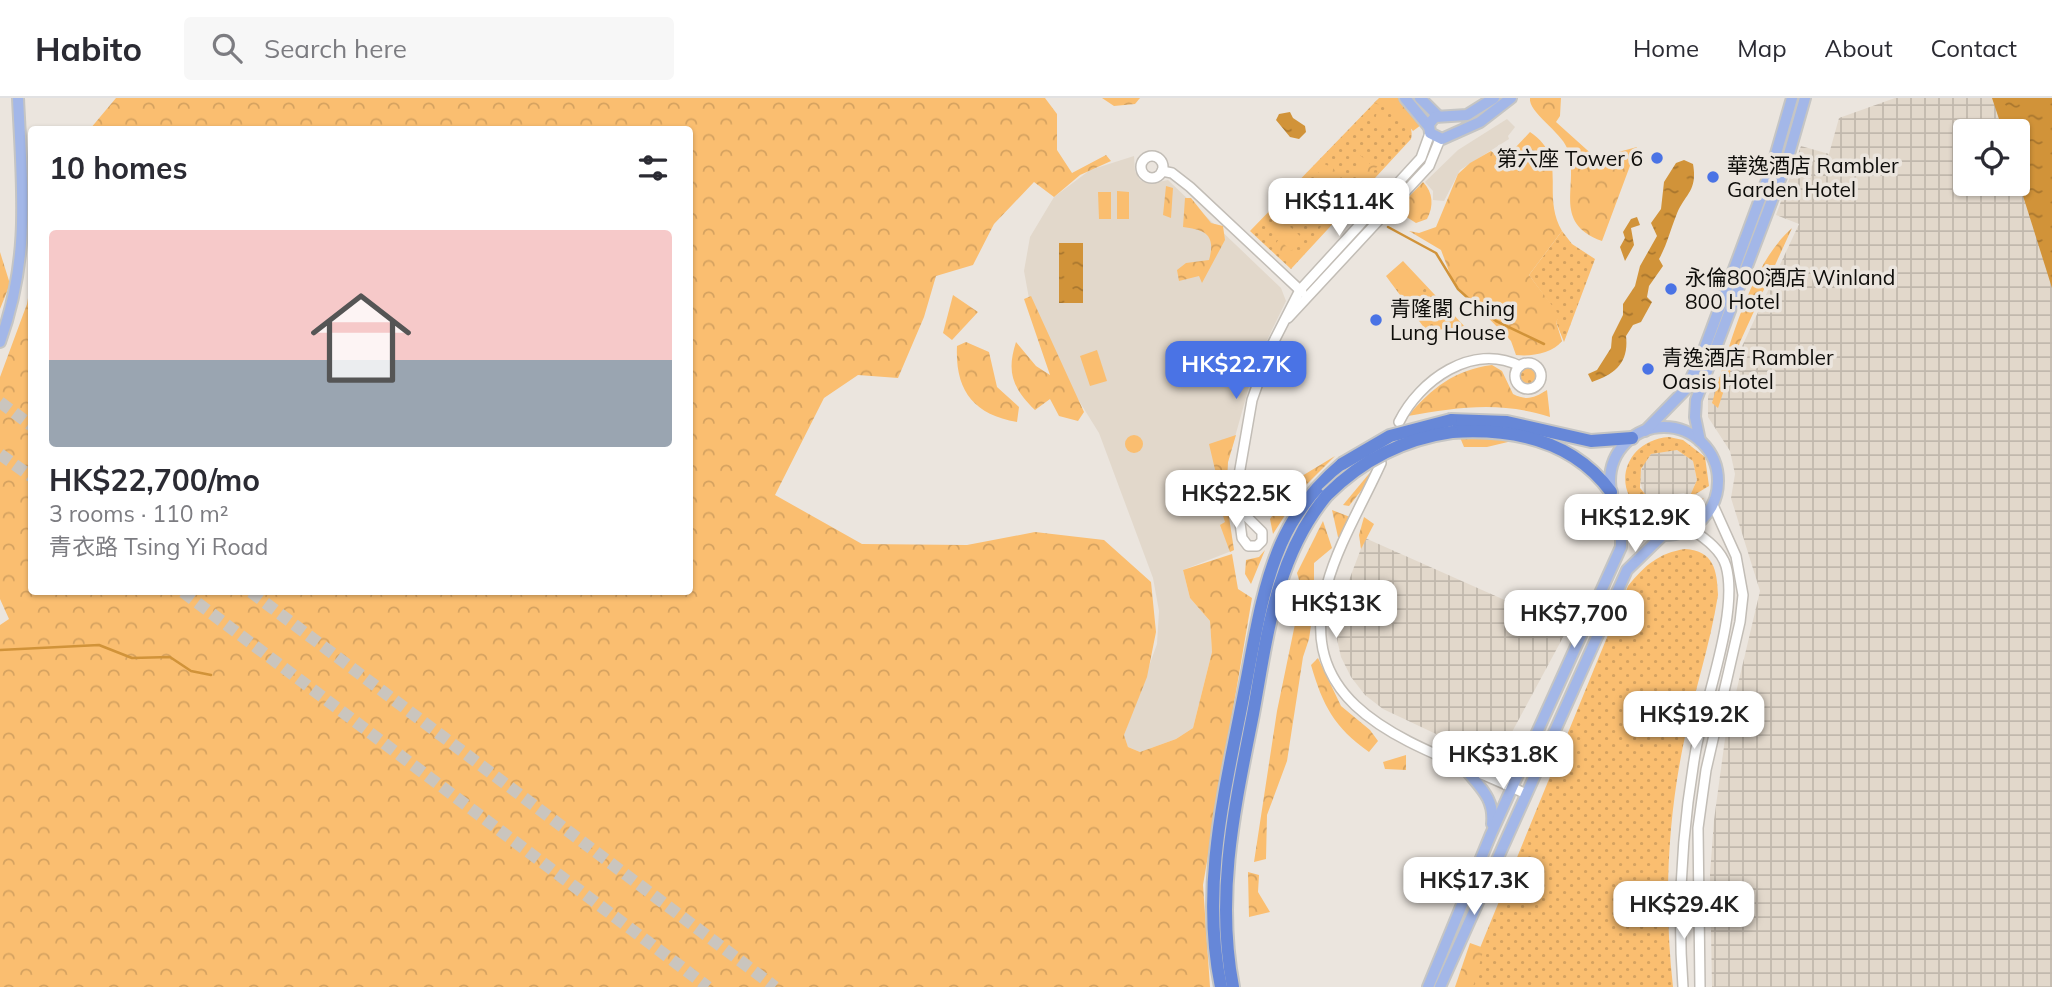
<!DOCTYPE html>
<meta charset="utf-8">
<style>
:root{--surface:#fff;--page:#f7f7f7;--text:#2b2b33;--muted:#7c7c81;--line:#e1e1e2;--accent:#4a73e5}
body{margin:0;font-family:Mulish,"Noto Sans TC",sans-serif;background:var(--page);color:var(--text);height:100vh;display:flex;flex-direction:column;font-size:26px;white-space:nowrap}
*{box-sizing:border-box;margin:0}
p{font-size:23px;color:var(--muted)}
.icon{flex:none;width:38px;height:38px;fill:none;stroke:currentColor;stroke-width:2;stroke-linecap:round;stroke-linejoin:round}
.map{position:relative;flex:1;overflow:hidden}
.panel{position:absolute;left:28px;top:28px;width:665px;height:469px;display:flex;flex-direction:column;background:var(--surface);border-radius:7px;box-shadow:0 2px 5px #0004}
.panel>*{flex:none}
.tools{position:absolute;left:1953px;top:21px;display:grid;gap:14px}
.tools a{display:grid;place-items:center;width:77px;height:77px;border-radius:7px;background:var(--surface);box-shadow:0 2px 5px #0004;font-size:35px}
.price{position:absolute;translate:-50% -60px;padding:0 16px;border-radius:14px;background:#fff;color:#222;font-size:23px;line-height:46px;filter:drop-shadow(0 2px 4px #0008)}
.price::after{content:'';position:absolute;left:50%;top:42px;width:21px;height:16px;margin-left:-10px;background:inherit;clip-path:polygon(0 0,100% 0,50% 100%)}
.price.active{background:var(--accent);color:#fff}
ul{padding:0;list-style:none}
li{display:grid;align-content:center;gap:14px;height:371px;padding:0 21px}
li span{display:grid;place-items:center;height:217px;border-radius:7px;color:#555}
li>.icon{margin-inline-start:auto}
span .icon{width:126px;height:126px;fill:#fffc;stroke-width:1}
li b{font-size:30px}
h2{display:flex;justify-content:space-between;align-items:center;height:84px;padding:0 21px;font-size:30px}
header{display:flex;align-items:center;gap:42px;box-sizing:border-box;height:98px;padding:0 35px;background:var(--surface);border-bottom:2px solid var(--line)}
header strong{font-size:33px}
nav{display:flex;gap:38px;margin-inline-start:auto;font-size:24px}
.search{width:490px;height:63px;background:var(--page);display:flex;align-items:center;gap:18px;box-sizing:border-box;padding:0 24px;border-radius:7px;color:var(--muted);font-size:26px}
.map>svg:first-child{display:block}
.built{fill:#e2d8cb}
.industrial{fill:url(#industrial-grid);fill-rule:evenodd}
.grass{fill:url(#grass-dots)}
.forest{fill:url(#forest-crowns)}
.pitch{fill:#fabe70}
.water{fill:url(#water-ripples)}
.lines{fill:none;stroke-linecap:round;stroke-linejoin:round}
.stream{stroke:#d19339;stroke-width:2.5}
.highway-tunnel{stroke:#cac5be;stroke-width:12;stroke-dasharray:12 6;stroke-linecap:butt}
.minor-casing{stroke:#c2bdb6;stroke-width:12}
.major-casing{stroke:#c5c5c4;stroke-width:14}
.highway-casing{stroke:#c5c5c4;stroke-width:16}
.minor{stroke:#fff;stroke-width:9}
.major{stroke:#a3b7e8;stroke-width:10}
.highway{stroke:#6687d8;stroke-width:12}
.highway-bridge-casing{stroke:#c5c5c4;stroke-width:16;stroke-linecap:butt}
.highway-bridge{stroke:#6687d8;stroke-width:12}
.poi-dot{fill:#4a73e5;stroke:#ebe5de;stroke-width:2.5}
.labels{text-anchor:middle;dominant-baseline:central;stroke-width:7;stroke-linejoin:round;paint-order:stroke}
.poi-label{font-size:21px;fill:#0e0d0a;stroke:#ebe5de;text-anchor:start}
</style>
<header>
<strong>Habito</strong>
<div class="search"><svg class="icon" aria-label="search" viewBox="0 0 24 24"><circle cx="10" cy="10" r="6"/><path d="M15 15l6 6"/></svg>Search here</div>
<nav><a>Home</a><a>Map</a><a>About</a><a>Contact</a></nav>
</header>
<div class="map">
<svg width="2052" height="889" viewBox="0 0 2052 889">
<defs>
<pattern id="industrial-grid" width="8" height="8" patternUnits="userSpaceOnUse" patternTransform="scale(1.75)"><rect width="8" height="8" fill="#e2d8cb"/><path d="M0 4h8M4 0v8" fill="none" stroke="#c1b8ad"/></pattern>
<pattern id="grass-dots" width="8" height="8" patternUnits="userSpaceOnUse" patternTransform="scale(1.75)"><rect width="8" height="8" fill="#fabe70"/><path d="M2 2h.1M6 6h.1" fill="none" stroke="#d5a260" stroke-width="1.8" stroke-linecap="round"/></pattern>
<pattern id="forest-crowns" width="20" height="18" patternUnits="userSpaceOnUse" patternTransform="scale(1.75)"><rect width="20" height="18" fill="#fabe70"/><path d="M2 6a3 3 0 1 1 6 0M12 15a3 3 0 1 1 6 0" fill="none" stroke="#d5a260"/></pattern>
<pattern id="water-ripples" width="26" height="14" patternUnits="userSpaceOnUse" patternTransform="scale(1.75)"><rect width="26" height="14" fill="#d19339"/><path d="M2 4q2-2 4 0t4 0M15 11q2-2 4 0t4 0" fill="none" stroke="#a8762e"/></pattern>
</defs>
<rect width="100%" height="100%" fill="#ebe5de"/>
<g class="built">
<polygon points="1507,21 1515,29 1508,38 1509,41 1460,72 1444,103 1433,102 1433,93 1425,84 1458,52"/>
<polygon points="1134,58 1135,73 1140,82 1149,86 1168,82 1281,190 1286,203 1255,267 1228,364 1226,400 1234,452 1183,472 1190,500 1210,523 1212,554 1193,630 1176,641 1140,654 1128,649 1124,637 1157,546 1159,513 1153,480 1099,335 1061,274 1030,206 1024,173 1030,139 1054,99 1090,72"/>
</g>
<g class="industrial">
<path d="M1895 0H2052V889H1712L1710 776 1714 722 1725 641 1760 493 1731 400 1735 376 1730 353 1708 319V298L1717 280 1731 272 1799 126 1776 117 1801 48 1829 56 1839 20ZM1965 33H2018V86H1965Z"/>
<polygon points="1668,351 1677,352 1693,363 1697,382 1689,400 1684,395 1677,396 1678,404 1668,408 1652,404 1645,398 1639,381 1644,363 1651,356"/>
<polygon points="1365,440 1568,530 1505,647 1488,655 1470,652 1383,611 1365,597 1351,579 1341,559 1336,537 1337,514"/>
</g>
<g class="grass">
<path d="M1379 0H1387C1399 12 1415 23 1411 41L1291 171 1250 133Z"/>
<polygon points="1562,133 1572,146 1595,161 1564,244 1556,224 1559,218 1529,177"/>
<polygon points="1403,163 1467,231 1462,236 1443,231 1428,235 1386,178"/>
<circle cx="1527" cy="279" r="9"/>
<path d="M1669 339 1683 342 1705 359 1709 388 1689 400 1697 382 1693 363 1677 352 1651 356 1641 371 1640 390 1652 404 1675 408 1658 421C1608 405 1618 343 1669 339Z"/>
<polygon points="1704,400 1690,415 1670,422 1684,409"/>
<path d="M1685 451C1714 453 1717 472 1718 497 1710 548 1693 597 1683 648 1667 727 1664 809 1673 889H1464L1628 488C1645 467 1659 455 1685 451Z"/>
</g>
<g class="forest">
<polygon points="116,0 1045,0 1057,16 1057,52 1072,75 1106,57 1111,63 1080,77 1054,99 1034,84 994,126 973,167 936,178 924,219 898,280 858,277 824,300 775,397 862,446 967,447 1035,434 1104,442 1151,484 1156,534 1147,579 1124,637 1128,649 1140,654 1176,641 1193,630 1212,554 1210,523 1190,500 1183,472 1232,456 1238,491 1252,500 1203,787 1210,889 0,889 0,527 9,521 0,501 0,279 27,206 31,182 32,494 690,494 690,32 90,31"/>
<polygon points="1102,0 1140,0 1135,6 1114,8"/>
<polygon points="1380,0 1399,0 1419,21 1421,27 1413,33 1395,12 1374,5"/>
<path d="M1530 0H1561L1560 18 1556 24 1596 60 1637 49 1602 143C1550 124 1581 86 1567 50 1561 34 1528 14 1530 0Z"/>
<path d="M1530 34C1570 61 1540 94 1562 133L1529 177 1560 218 1556 224 1562 243C1553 255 1531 259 1516 257L1511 243 1453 184 1441 152 1409 133 1419 135 1436 129 1458 76 1470 65 1491 53 1497 58 1515 50Z"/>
<polygon points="1360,57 1370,66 1373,62 1378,68 1368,77 1377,74 1364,87 1363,79 1359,76"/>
<path d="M1322 65 1333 70 1344 84 1350 86 1352 94C1335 93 1326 86 1316 71Z"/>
<path d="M1423 84C1433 94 1434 108 1427 121L1416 125 1405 118 1402 106Z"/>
<polygon points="1166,88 1173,90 1171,120 1163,117"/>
<path d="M1185 100H1191L1211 125 1223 128 1225 142 1202 185 1199 178 1179 183 1177 172 1186 165 1209 162C1216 137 1206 132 1183 129Z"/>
<polygon points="1346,107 1296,164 1273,149 1279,141 1301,155 1336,109"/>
<path d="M1792 130 1740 244 1718 310 1712 305C1729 250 1749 168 1792 130Z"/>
<polygon points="0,154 10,186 0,211"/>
<polygon points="953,197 978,214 952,242 943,235"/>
<path d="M1031 198 1084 314 1078 323 1059 318 1050 301 1035 312C1013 290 1006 275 1016 244L1036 268 1050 277 1024 201Z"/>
<path d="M966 244 989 254 997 289 1019 309 1017 324C973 316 955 292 957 248Z"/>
<path d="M1492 267 1502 273 1513 296C1527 303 1534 300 1547 292L1550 319C1501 303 1458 309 1408 318 1432 290 1454 272 1492 267Z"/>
<polygon points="1236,337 1228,364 1226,400 1234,452 1230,454 1220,427 1225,424 1217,399 1221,397 1209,346"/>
<polygon points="1459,337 1512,343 1487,349 1464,349"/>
<polygon points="1335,358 1301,392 1273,436 1270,421 1297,381"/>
<polygon points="1373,371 1368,384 1349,408 1343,407"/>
<polygon points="1332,412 1350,419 1342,440 1338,439"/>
<polygon points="1364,419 1374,426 1361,451 1359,437"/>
<polygon points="1323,423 1332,450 1314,465 1314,507 1309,541 1303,559 1287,663 1267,717 1266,761 1254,764 1277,613 1295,526 1291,506 1301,489 1297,475"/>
<polygon points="1265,452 1251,486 1245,476 1246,462 1259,459"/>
<path d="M1318 560 1341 608 1370 632 1378 643 1369 654C1334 629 1323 608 1311 567Z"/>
<polygon points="1406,657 1406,672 1385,671 1383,664"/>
<polygon points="1248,774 1259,777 1258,794 1270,814 1249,819"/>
<polygon points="1470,845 1484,850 1474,886 1472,889 1455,889"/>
</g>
<g class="pitch">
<polygon points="1378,10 1385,15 1385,26 1380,30 1374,26"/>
<polygon points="1316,89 1334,106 1325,115 1307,98"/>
<polygon points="1117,93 1129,94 1129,121 1117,121"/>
<polygon points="1098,94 1111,94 1111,121 1099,121"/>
<polygon points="1302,104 1320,121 1311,130 1293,113"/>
<polygon points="1282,121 1303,141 1291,153 1271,133"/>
<polygon points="1403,168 1425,190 1414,202 1391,179"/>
<polygon points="1097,252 1107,283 1090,288 1080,258"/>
<circle cx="1134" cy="346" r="9"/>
</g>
<g class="water">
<polygon points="1992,0 2052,0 2052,190 2018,82 2018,33 2003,33"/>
<polygon points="1290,14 1293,20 1305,28 1306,34 1299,41 1290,39 1276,22 1279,16"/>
<path d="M1684 62 1693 66C1698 94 1684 96 1676 118 1670 133 1667 147 1659 161L1663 168 1649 188 1647 199 1652 204 1641 224 1633 227 1626 238C1629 264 1616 276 1592 284L1588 276 1597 272 1611 250 1612 239 1623 217V206L1635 188 1640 168 1657 138 1651 125 1661 111 1664 84 1676 65Z"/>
<polygon points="1637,119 1640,127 1631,130 1634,147 1625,163 1620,149 1625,140 1623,134 1631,121"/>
<rect x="1059" y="145" width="24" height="60"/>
</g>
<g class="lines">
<g class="stream">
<polyline points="1388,129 1436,155 1458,191 1480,211 1496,223 1544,246"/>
<polyline points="0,552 99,547 132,560 170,559 191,573 211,577"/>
</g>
<g class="highway-tunnel">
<polyline points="0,304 32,328"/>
<polyline points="0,356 32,379"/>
<polyline points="183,494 708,889"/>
<polyline points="251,494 775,889"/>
</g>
<defs>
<g id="minor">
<circle cx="1152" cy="69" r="11"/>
<polyline points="1162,73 1172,75 1190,89 1302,194"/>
<polyline points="1288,220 1429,68 1440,41"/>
<circle cx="1528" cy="278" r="13"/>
<path d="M1399 324C1419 283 1472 244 1520 268"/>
<path d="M1381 365C1363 405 1338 446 1327 487 1288 623 1435 650 1526 696"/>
<polyline points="1238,410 1262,434 1262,443 1257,448 1248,448 1242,440 1238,410 1239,377 1252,302 1270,251 1300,192 1421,60 1430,35"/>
<path d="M1683 889C1677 809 1682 730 1696 651 1705 602 1739 514 1726 468 1721 451 1704 440 1690 430"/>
<polyline points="1700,889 1698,730 1706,672 1740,524 1743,497 1736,458 1713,407"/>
</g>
<g id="major">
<polyline points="1405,0 1429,29"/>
<polyline points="1420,0 1438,18"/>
<polyline points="1494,0 1467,17 1435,19 1429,26 1430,35 1442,41 1480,24 1511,0"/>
<path d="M0 244C31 159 22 88 18 0"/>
<circle cx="1664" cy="383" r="54"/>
<polyline points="1645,333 1686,291 1702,257 1773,66 1792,0"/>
<polyline points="1700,343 1695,319 1696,302 1787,63 1805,0"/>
<path d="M1463 668C1490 670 1510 667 1530 647"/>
<path d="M1463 668C1478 688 1495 699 1492 726"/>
<polyline points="1428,889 1491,736 1621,449 1621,416"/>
<polyline points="1440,889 1627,472 1663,437"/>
</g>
<g id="highway">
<polyline points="1451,322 1507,324 1591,343 1632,340"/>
<path d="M1452 334C1513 330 1573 342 1611 394"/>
<path d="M1221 889C1200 789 1225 693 1244 595 1254 545 1261 492 1281 446 1295 414 1316 388 1342 366"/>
<path d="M1233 889C1215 795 1235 708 1253 616 1267 540 1275 459 1327 397"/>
</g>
</defs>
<use href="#minor" class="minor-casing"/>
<use href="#major" class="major-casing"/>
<use href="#highway" class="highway-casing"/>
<use href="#minor" class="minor"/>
<use href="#major" class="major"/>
<use href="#highway" class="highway"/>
<defs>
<g id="highway-bridge">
<polyline points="1342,366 1390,338 1451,322"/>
<path d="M1327 397C1362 362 1402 341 1452 334"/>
</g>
</defs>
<use href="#highway-bridge" class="highway-bridge-casing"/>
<use href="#highway-bridge" class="highway-bridge"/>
</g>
<g class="poi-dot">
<circle cx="1657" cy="60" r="7"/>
<circle cx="1713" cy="79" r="7"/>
<circle cx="1671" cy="191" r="7"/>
<circle cx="1376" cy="222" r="7"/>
<circle cx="1648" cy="271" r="7"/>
</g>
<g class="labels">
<g class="poi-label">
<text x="1643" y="60" text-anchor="end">第六座 Tower 6</text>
<text x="1727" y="67">華逸酒店 Rambler<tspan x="1727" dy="24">Garden Hotel</tspan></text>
<text x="1685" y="179">永倫800酒店 Winland<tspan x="1685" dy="24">800 Hotel</tspan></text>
<text x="1390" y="210">青隆閣 Ching<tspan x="1390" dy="24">Lung House</tspan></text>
<text x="1662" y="259">青逸酒店 Rambler<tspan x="1662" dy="24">Oasis Hotel</tspan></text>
</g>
</g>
</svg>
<div class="tools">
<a><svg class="icon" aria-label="locate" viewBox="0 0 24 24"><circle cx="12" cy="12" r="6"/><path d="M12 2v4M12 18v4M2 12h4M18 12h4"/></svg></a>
</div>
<b class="price" style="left:1339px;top:140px">HK$11.4K</b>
<b class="price active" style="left:1236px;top:303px">HK$22.7K</b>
<b class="price" style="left:1236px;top:432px">HK$22.5K</b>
<b class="price" style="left:1635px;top:456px">HK$12.9K</b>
<b class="price" style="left:1336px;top:542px">HK$13K</b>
<b class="price" style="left:1574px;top:552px">HK$7,700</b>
<b class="price" style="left:1694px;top:653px">HK$19.2K</b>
<b class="price" style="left:1503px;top:693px">HK$31.8K</b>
<b class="price" style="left:1474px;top:819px">HK$17.3K</b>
<b class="price" style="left:1684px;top:843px">HK$29.4K</b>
<section class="panel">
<h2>10 homes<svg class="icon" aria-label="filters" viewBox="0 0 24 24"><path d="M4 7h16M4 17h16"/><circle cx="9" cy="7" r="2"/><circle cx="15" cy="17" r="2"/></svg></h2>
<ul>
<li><span style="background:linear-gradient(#f6c9c9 60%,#9aa5b1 0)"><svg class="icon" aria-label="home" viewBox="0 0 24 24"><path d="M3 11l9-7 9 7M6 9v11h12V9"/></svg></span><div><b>HK$22,700/mo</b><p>3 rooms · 110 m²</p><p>青衣路 Tsing Yi Road</p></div></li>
</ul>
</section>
</div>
